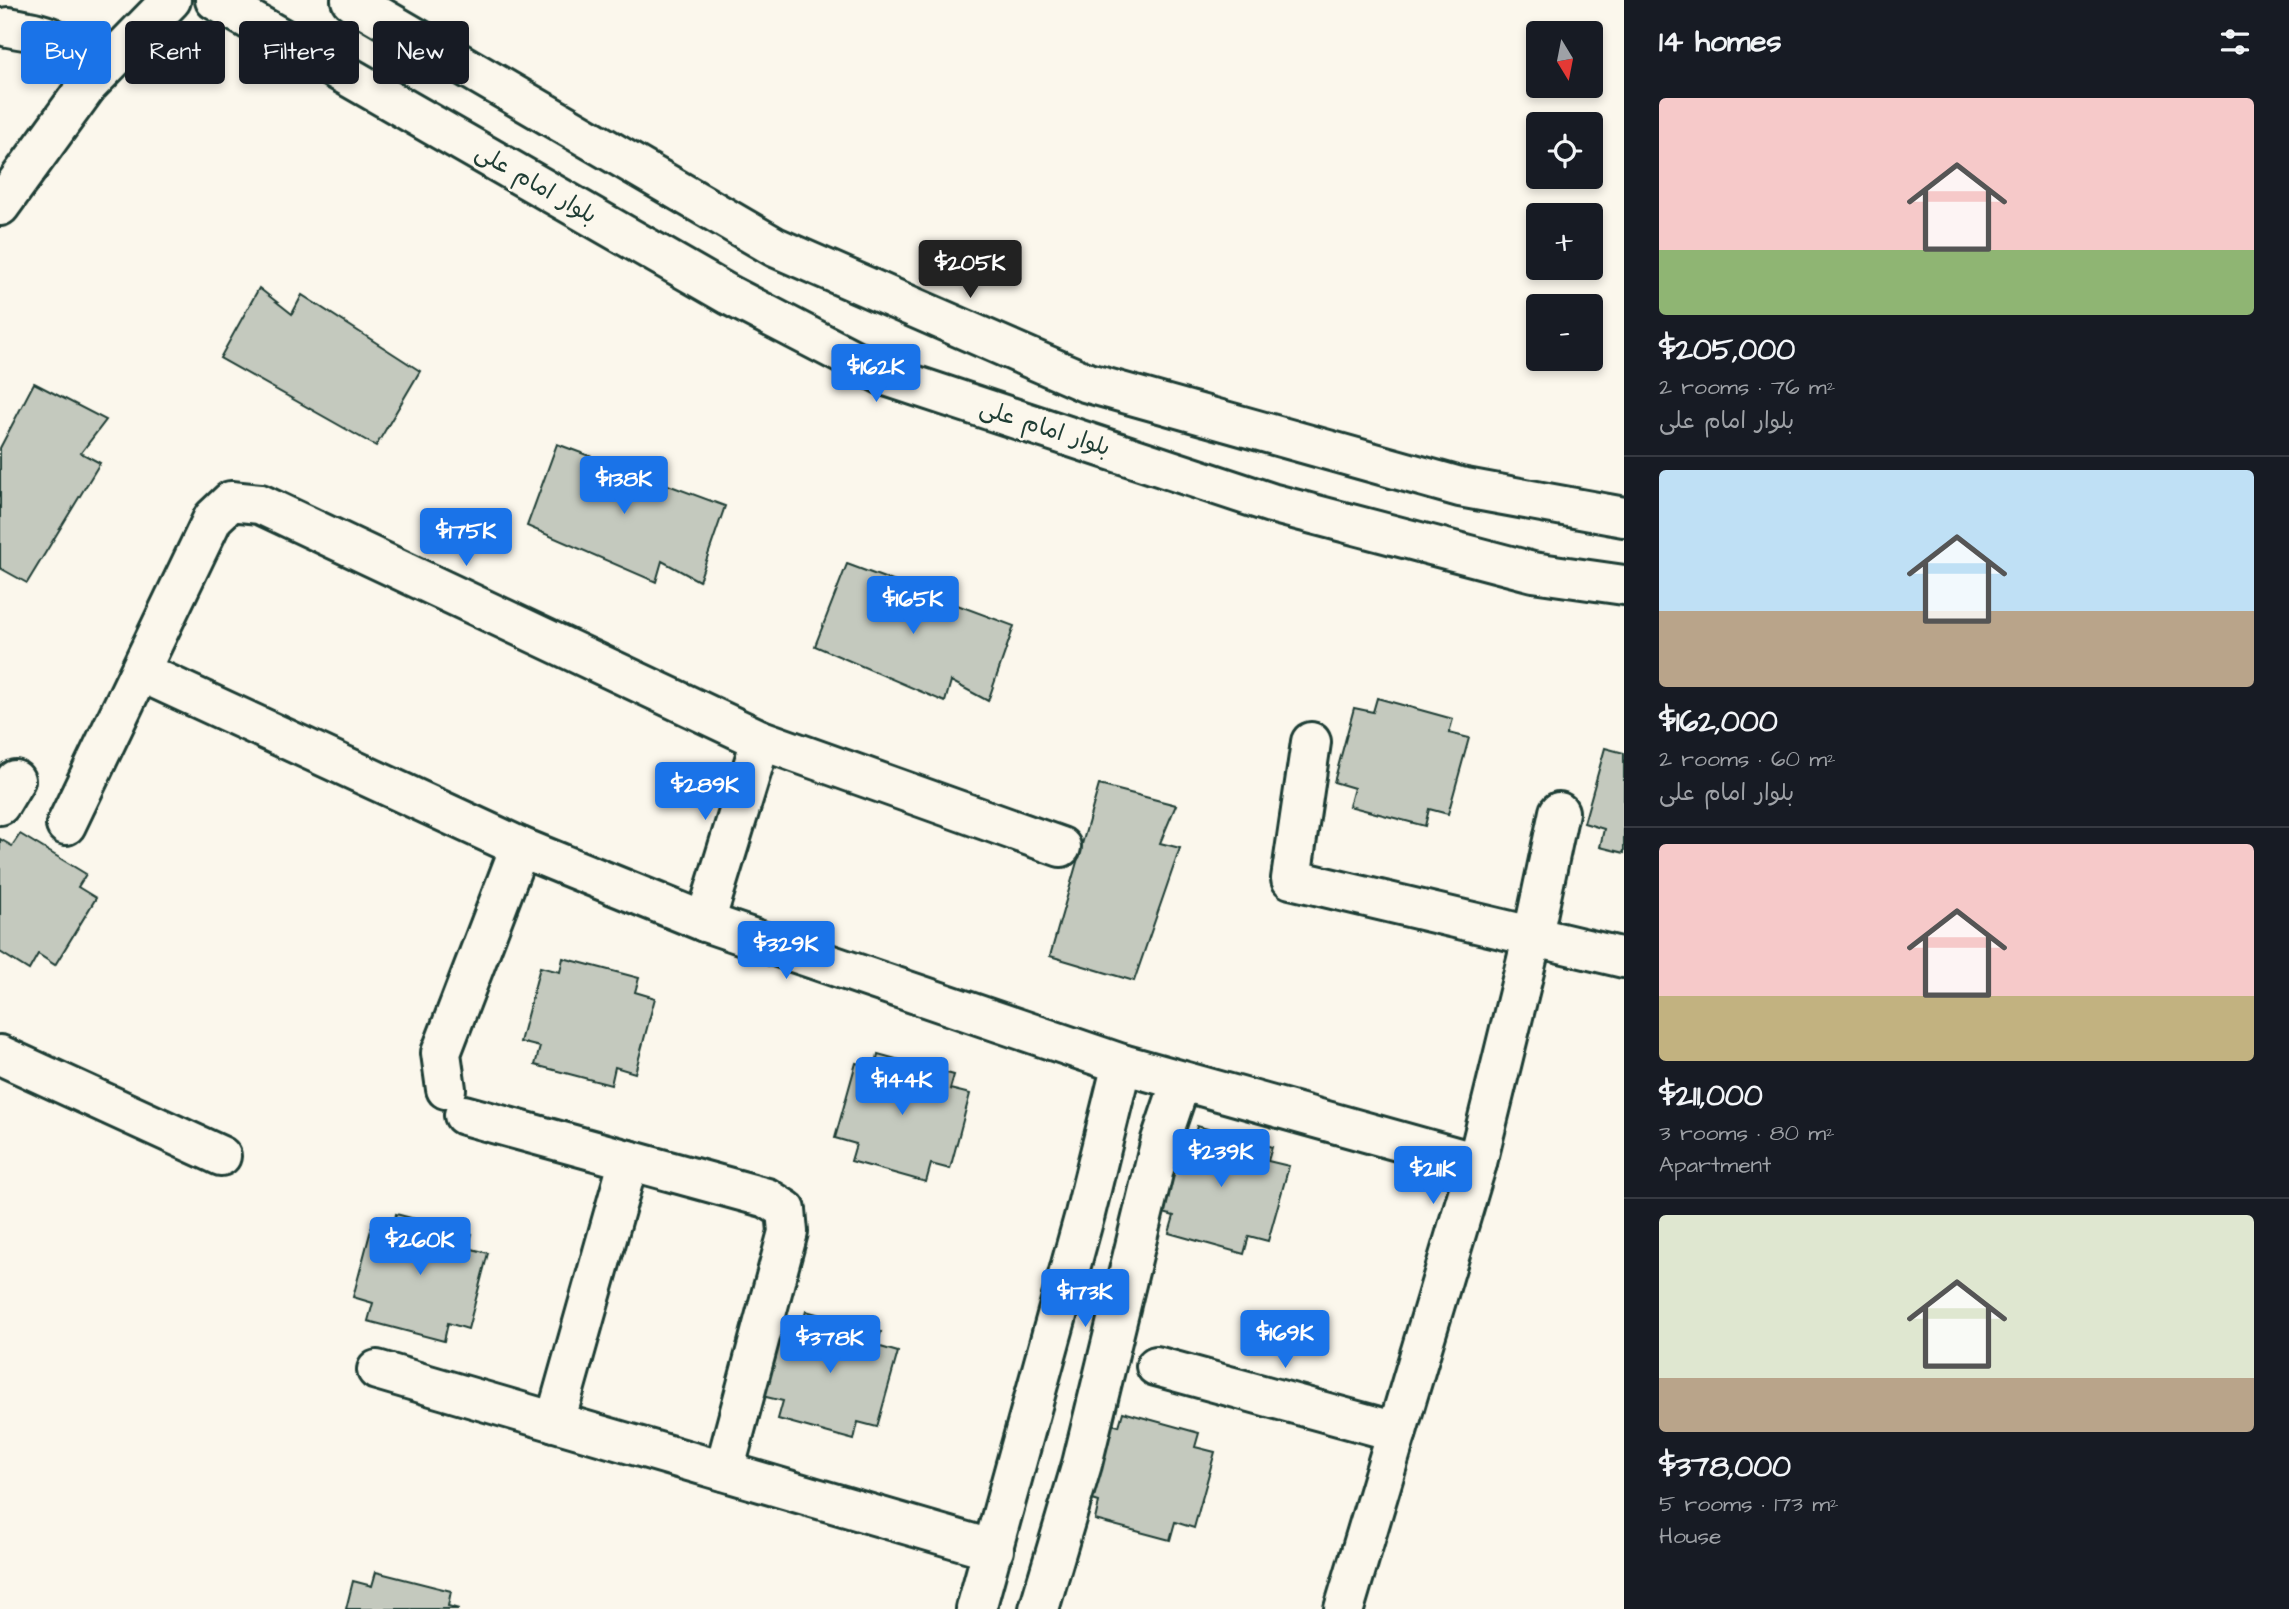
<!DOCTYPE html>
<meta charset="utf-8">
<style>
:root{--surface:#171b24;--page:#242831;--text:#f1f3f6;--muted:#9ea1a6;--line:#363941;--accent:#1a73e8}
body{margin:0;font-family:"Architects Daughter","Playpen Sans Arabic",sans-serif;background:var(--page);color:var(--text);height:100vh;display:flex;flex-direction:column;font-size:26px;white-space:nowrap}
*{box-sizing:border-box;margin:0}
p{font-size:23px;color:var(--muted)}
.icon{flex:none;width:38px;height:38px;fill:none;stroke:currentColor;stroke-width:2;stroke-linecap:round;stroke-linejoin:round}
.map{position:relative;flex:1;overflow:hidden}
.details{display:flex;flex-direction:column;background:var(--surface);width:665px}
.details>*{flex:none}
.guide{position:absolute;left:21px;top:21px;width:665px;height:63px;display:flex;gap:14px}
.needle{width:46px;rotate:170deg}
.buttons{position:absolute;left:1526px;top:21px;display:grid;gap:14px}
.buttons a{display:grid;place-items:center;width:77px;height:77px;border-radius:7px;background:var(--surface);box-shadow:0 4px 10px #0003;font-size:35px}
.price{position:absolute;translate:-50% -60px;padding:0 16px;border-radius:7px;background:var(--accent);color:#fff;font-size:23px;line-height:46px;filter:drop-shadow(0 2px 4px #0008)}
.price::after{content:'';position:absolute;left:50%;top:42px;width:21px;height:16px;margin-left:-10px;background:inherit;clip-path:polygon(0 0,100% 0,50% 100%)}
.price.selected{background:#222;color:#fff}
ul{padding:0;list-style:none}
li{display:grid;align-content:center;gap:14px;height:371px;padding:0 35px}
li+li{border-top:2px solid var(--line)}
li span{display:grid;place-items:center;height:217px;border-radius:7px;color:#555}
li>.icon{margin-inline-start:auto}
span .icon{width:126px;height:126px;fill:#fffc;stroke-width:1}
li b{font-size:30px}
h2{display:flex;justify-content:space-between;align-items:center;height:84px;padding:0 35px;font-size:30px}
.tag{padding:0 24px;border-radius:7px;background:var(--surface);box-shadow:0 4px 10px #0003;font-size:24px;line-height:63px}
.tag.selected{background:var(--accent);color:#fff}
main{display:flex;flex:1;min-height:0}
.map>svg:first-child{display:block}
.building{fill:#c4c9be;stroke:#1f3d34;stroke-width:2}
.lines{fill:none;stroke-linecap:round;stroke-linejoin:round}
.street-casing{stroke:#1f3d34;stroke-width:44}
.secondary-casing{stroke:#1f3d34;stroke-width:44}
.street{stroke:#fbf7ec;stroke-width:38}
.secondary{stroke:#fbf7ec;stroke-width:38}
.labels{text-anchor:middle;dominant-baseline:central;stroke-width:5;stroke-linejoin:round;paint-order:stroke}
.street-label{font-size:23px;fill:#1f3d34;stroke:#fbf7ec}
</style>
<main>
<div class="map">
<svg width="1624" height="1609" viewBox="0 0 1624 1609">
<rect width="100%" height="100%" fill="#fbf7ec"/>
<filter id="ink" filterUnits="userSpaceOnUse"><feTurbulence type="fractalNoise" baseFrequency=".0143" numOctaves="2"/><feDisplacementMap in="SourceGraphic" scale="14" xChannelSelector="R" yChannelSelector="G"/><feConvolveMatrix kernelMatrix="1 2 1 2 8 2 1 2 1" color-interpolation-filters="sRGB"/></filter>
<g filter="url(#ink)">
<g class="building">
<polygon points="259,288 292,314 302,295 420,371 376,446 220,358"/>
<polygon points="34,383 106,420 81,453 100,463 27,583 0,568 0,448"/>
<polygon points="557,444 725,506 699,581 662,561 656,582 527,526"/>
<polygon points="847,564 1014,626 988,701 951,681 945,702 815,646"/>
<polygon points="1377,698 1453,719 1449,733 1469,738 1448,814 1429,809 1425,826 1349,806 1354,788 1334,782 1354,708 1373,712"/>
<polygon points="1605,748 1624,753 1624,853 1600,847 1604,829 1584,823"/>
<polygon points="1099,785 1176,805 1160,843 1180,848 1134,981 1050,956"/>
<polygon points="20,834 86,874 78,887 96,898 55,965 38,954 29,970 0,952 0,839 12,846"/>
<polygon points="563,958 639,978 635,992 655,998 635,1073 615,1067 611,1085 535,1065 540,1047 520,1042 540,967 560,972"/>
<polygon points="878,1054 954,1075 950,1089 970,1094 950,1169 931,1164 926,1182 851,1161 856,1144 835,1138 856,1063 875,1068"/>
<polygon points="1197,1126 1272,1147 1268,1161 1289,1166 1268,1241 1249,1236 1244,1254 1169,1233 1174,1216 1153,1210 1174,1135 1193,1140"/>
<polygon points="396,1214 472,1234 468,1248 488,1253 468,1329 448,1323 444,1341 368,1321 373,1303 353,1297 373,1222 393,1228"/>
<polygon points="806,1311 881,1332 877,1346 898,1352 877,1427 858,1422 854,1440 778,1419 783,1401 762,1396 783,1321 802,1326"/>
<polygon points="1123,1412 1199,1433 1195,1447 1215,1452 1194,1528 1175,1522 1170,1540 1095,1520 1099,1502 1080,1496 1100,1421 1119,1426"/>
<polygon points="376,1572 451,1591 448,1606 459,1609 346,1609 353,1581 372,1586"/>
</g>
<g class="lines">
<defs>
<g id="street">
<polyline points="141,672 520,847 705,922 1122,1064 1477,1163"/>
<polyline points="1311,742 1291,879 1624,958"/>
<polyline points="0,805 15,780"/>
<polyline points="66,825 213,518 231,501 260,504 761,740 1061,847"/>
<polyline points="705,922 761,740"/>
<polyline points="0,1055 221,1156"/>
<polyline points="446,1089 441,1053 520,847"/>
<polyline points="464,1115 767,1198 786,1210 788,1232 724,1471"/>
<polyline points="1156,1366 1397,1432"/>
<polyline points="377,1370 994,1550"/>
<polyline points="555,1422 629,1160"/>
<polyline points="976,1609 1085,1214 1122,1064"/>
<polyline points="1039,1609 1082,1464 1161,1140 1181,1081"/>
<polyline points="1344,1609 1477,1163 1533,935 1559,812"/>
</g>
<g id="secondary">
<polyline points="215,0 729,295 883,375 1271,503 1533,572 1624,585"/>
<polyline points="351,0 775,247 1085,382 1460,487 1624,517"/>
<path d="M8 27C53 35 72 38 87 86"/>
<polyline points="0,206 87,86 171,0"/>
</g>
</defs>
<use href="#street" class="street-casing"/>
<use href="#secondary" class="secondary-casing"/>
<use href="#street" class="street"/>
<use href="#secondary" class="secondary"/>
</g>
</g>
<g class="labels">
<g class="street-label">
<text transform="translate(536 184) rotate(30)">بلوار امام علی</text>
<text transform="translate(1045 428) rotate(18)">بلوار امام علی</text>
</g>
</g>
</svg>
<div class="buttons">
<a><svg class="needle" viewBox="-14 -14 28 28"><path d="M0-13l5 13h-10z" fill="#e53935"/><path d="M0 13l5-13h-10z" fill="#9ea1a6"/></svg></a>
<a><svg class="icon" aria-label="locate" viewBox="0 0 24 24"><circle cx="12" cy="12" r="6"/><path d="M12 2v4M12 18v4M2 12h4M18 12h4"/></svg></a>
<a>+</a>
<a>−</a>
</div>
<b class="price selected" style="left:970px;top:300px">$205K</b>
<b class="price" style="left:876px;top:404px">$162K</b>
<b class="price" style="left:624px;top:516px">$138K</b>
<b class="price" style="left:466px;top:568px">$175K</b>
<b class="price" style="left:913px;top:636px">$165K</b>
<b class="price" style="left:705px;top:822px">$289K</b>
<b class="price" style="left:786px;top:981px">$329K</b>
<b class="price" style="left:902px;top:1117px">$144K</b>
<b class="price" style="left:1221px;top:1189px">$239K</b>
<b class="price" style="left:1433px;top:1206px">$211K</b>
<b class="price" style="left:420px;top:1277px">$260K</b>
<b class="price" style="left:1085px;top:1329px">$173K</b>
<b class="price" style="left:1285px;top:1370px">$169K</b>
<b class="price" style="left:830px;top:1375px">$378K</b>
<div class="guide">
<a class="tag selected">Buy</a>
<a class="tag">Rent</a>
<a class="tag">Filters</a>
<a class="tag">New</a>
</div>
</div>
<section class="details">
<h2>14 homes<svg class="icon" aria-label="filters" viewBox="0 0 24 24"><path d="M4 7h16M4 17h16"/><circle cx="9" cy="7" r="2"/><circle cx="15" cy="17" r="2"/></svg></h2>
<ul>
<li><span style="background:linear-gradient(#f6c9c9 70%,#8fb573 0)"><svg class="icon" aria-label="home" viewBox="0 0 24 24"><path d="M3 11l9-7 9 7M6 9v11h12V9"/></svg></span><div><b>$205,000</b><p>2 rooms · 76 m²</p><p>بلوار امام علی</p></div></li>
<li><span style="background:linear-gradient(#bfe0f5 65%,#b9a48a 0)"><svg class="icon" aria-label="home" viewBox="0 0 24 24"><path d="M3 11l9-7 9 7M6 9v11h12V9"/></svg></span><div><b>$162,000</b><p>2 rooms · 60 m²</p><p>بلوار امام علی</p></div></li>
<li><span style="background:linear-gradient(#f6c9c9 70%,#c2b280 0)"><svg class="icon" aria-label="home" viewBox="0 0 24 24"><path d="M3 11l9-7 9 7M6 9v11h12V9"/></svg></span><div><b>$211,000</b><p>3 rooms · 80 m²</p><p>Apartment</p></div></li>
<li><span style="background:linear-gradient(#dfe7d0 75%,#b9a48a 0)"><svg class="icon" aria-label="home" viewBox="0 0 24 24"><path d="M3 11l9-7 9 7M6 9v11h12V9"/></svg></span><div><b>$378,000</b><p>5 rooms · 173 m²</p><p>House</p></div></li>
</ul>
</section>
</main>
